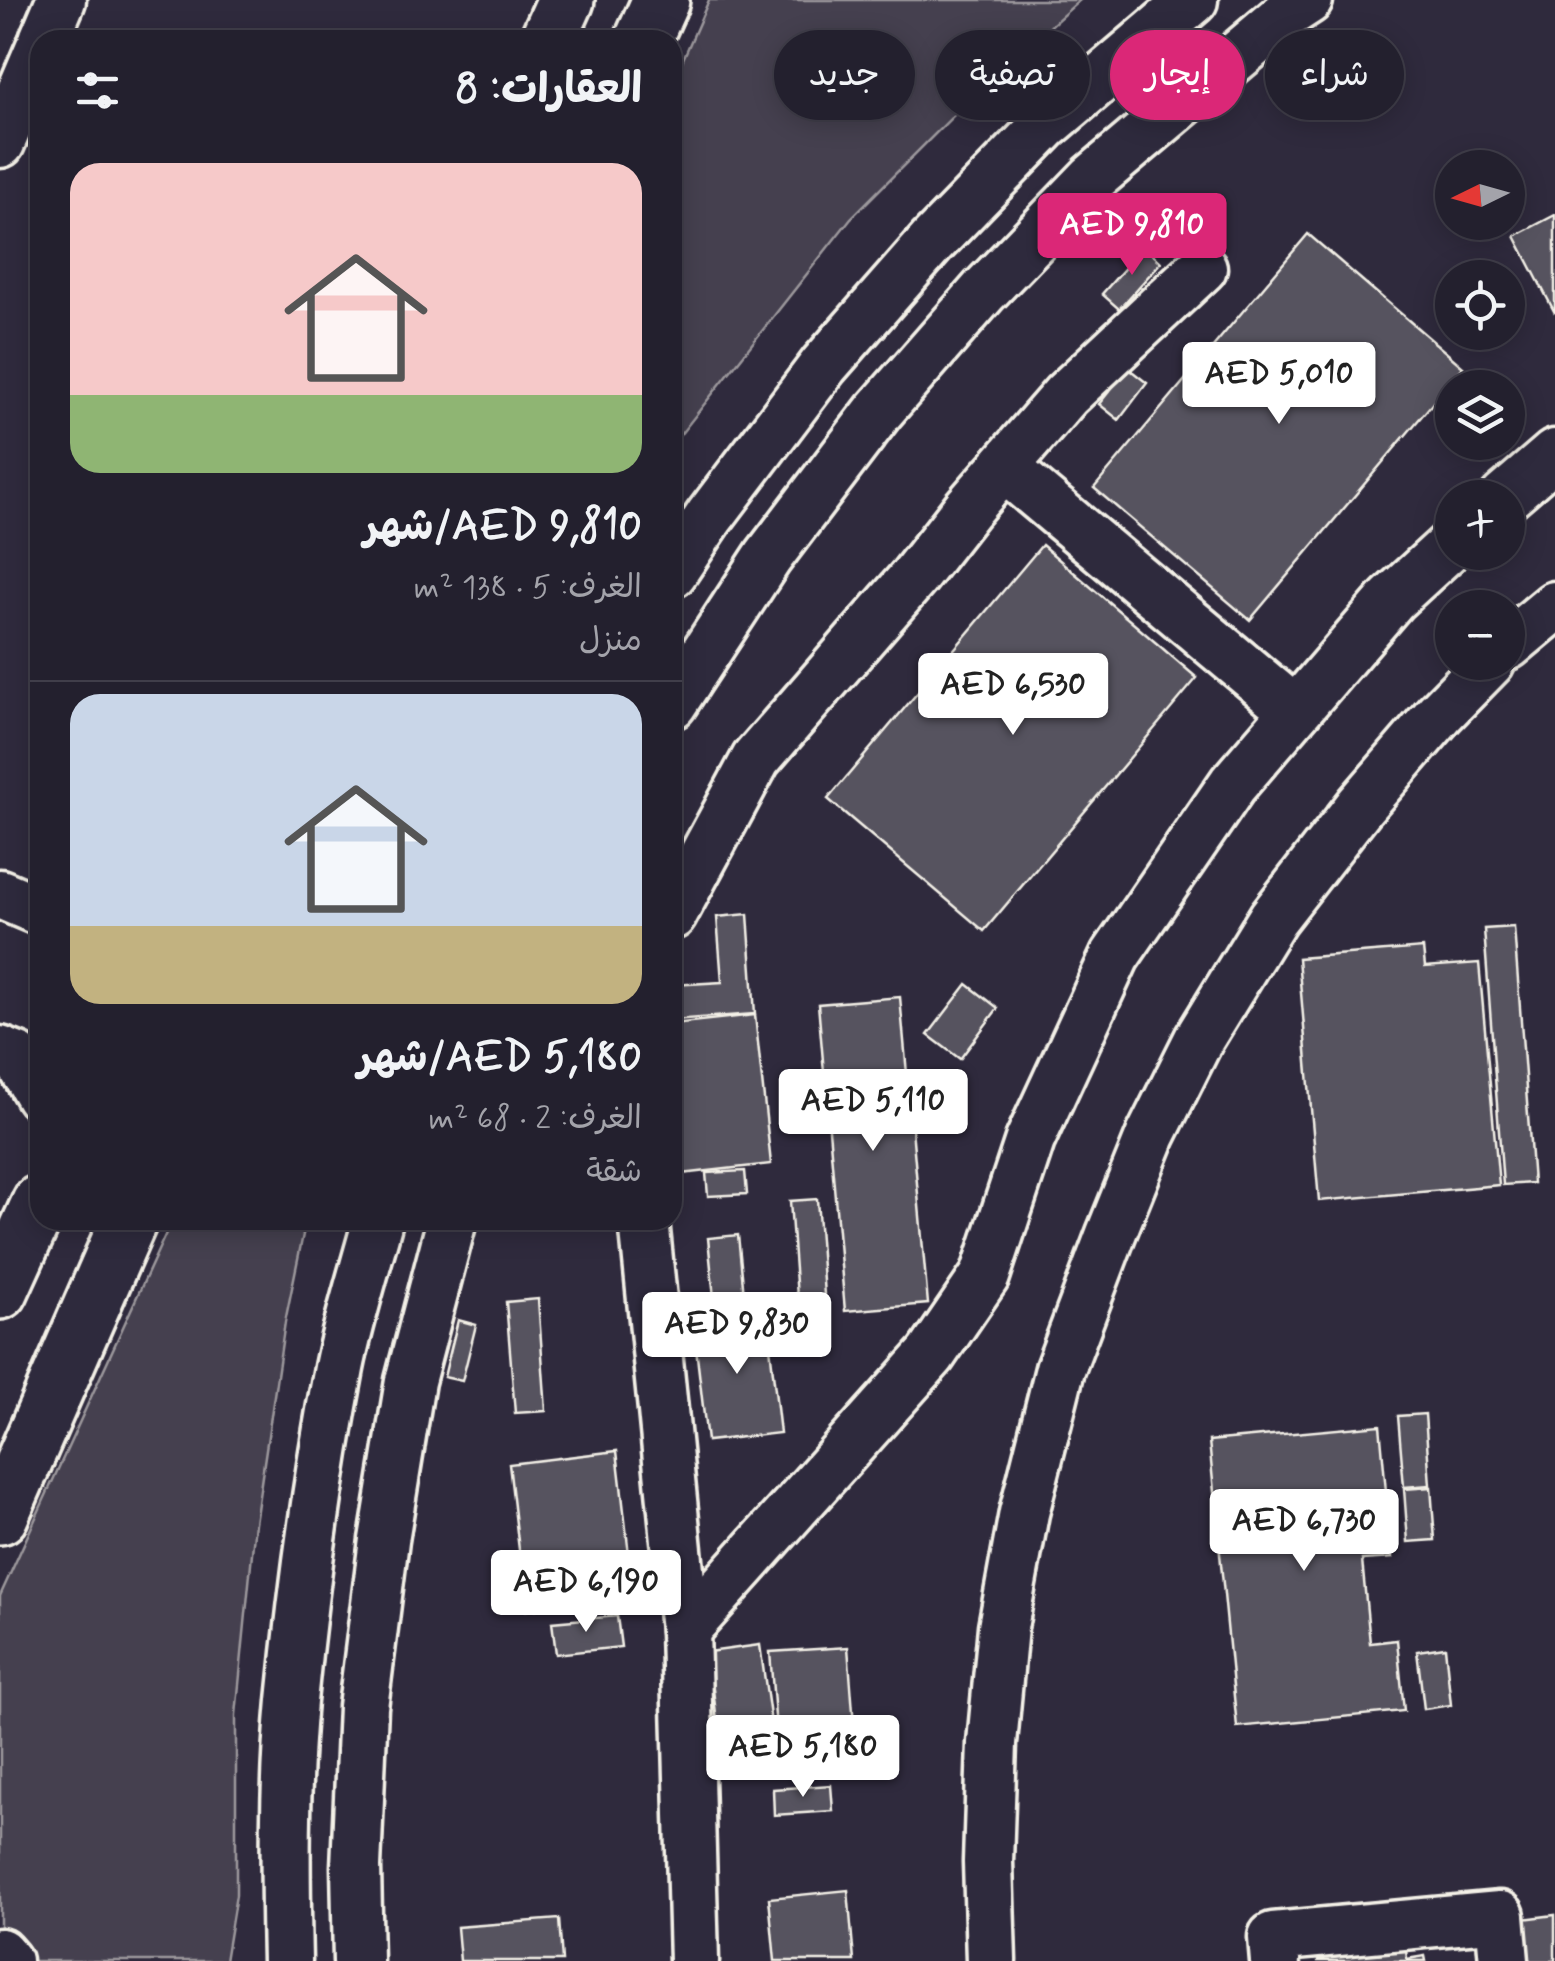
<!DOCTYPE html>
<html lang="ar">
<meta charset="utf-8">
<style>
:root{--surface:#23202e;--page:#2f2d3a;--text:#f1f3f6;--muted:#a3a3aa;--line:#403e4a;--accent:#db2777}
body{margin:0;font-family:Mynerve,"Playpen Sans Arabic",sans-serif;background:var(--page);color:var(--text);direction:rtl;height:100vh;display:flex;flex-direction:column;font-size:38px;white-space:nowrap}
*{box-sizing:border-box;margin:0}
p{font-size:32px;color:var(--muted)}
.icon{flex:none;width:55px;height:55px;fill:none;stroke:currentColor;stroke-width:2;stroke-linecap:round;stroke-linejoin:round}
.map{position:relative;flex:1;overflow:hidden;direction:ltr}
.sheet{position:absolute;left:30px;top:30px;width:652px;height:1200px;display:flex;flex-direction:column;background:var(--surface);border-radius:30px;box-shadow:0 5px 25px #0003,0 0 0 2px var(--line);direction:rtl}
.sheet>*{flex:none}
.top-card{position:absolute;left:712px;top:30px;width:692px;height:90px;direction:rtl;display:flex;gap:20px}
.needle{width:65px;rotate:265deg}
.fabs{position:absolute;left:1435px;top:150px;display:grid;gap:20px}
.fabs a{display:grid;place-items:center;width:90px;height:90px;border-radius:50%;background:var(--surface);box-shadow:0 5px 25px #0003,0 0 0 2px var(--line);font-size:50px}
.price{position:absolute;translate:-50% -85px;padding:0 22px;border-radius:10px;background:#fff;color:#222;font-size:32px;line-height:65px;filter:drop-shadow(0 2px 5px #0008)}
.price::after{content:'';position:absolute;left:50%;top:60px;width:30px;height:22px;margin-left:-15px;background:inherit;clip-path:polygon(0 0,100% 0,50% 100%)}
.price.on{background:var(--accent);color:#fff}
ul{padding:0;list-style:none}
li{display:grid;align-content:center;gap:20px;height:530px;padding:0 40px}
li+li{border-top:2px solid var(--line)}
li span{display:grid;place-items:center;height:310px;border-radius:30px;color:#555}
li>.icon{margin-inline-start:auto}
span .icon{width:180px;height:180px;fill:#fffc;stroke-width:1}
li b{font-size:42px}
h2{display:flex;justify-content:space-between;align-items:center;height:120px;padding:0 40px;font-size:42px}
.tag{padding:0 35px;border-radius:45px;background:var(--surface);box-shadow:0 5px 25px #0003,0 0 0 2px var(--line);font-size:35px;line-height:90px}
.tag.on{background:var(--accent);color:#fff}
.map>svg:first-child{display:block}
.green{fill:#454050;stroke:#9c989c;stroke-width:2.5}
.building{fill:#56525f;stroke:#f4f1e8;stroke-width:2.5}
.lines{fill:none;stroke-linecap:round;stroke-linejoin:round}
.minor-casing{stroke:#f4f1e8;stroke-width:55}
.major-casing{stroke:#f4f1e8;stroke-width:62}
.minor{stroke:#2f2a3d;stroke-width:48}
.major{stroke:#2f2a3d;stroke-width:55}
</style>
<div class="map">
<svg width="1555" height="1961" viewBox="0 0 1555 1961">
<rect width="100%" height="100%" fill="#2f2a3d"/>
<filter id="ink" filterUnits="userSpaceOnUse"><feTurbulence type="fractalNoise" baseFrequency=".01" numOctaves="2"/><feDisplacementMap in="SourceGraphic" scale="20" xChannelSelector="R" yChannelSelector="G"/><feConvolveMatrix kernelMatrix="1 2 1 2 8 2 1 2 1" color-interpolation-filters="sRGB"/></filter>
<g filter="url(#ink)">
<g class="green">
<polygon points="709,0 1080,0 985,84 851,218 673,444 673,82"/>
<polygon points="172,1220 306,1220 285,1322 255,1523 236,1715 236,1895 225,1961 0,1961 0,1596"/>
</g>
<g class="building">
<polygon points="1555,215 1555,313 1515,236"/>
<polygon points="1308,234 1463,367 1250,620 1094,488"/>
<polygon points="1144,246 1161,262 1119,309 1102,294"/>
<polygon points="1128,368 1147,383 1119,420 1099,404"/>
<polygon points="1042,545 1197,678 984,931 828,799"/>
<polygon points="748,914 755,1014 672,1020 672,985 722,982 717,917"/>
<polygon points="1514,927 1533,1183 1503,1185 1484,929"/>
<polygon points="1423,948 1425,967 1479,963 1499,1185 1319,1201 1298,958"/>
<polygon points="967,984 998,1008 960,1059 928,1035"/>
<polygon points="900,997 928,1304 845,1311 818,1004"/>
<polygon points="755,1015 771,1164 672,1175 672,1024"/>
<polygon points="745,1171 747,1194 708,1196 706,1173"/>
<polygon points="817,1199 828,1350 801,1352 790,1201"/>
<polygon points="738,1235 744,1295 714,1298 708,1238"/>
<polygon points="538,1299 546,1411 515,1413 506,1302"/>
<polygon points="766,1313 780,1433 707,1441 693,1322"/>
<polygon points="458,1320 476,1325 462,1381 444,1377"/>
<polygon points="1425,1414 1430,1485 1404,1487 1398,1416"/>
<polygon points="1380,1425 1392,1558 1362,1560 1370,1643 1397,1640 1404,1711 1237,1727 1209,1441"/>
<polygon points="617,1451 634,1598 526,1610 509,1464"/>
<polygon points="1431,1487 1435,1540 1408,1542 1404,1489"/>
<polygon points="617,1616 621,1647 556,1654 552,1622"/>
<polygon points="760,1645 776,1759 723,1767 708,1652"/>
<polygon points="848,1647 856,1751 778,1756 770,1652"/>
<polygon points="1445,1647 1451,1705 1424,1709 1417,1651"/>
<polygon points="831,1785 833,1811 774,1815 773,1789"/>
<polygon points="848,1890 854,1961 775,1961 769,1898"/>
<polygon points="1555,1915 1555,1961 1511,1961 1506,1921"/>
<polygon points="559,1919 562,1961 460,1961 457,1927"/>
<polygon points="1405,1941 1407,1959 1425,1956 1426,1961 1318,1961 1317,1953"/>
</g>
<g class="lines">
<defs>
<g id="minor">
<polyline points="44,40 61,0"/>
<polyline points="0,143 40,49"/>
<polyline points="1005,468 1295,711"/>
<polyline points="1504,498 1555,454"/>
<polyline points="672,573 710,516 824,365 932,242 1045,126 1193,0"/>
<polyline points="1508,645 1555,606"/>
<polyline points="672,704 768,557 879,411 984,291 1093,178 1288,13 1308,0"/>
<polyline points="0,894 40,911"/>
<polyline points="672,915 756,759 914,577 967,509 1066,395 1202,268"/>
<polyline points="0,1051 18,1058 40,1096"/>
<polyline points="644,1220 685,1630 694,1961"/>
<polyline points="685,1630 931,1355 985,1276 1030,1140 1115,956 1233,784 1392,599 1452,544"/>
<polyline points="0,1953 7,1961"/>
<path d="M287 1961C285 1874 284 1787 292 1701 303 1590 318 1477 339 1368 349 1318 365 1269 378 1220"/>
<polyline points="358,1961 356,1867 363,1707 384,1540 410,1381 452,1220"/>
<polyline points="991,1961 988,1862 992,1743 1003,1627 1024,1513 1060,1369 1111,1234 1151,1135 1199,1039 1273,918 1360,806 1440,713 1490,662"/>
<polyline points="1275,1961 1273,1937 1500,1916 1504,1961"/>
</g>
<g id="major">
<polyline points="548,40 566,0"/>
<polyline points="643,40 661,0"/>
<polyline points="0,1291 40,1203"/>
<polyline points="0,1516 129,1220"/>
</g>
</defs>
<use href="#minor" class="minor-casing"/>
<use href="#major" class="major-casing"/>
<use href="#minor" class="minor"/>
<use href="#major" class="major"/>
</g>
</g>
</svg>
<div class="fabs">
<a><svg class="needle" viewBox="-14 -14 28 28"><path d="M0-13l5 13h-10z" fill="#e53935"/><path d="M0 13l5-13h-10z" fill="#a3a3aa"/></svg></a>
<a><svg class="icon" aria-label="locate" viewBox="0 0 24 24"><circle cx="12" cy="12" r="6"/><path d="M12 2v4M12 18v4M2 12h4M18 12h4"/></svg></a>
<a><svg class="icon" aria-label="layers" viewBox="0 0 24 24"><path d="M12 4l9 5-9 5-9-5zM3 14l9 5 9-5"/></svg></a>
<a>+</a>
<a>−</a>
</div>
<b class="price on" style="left:1132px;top:278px">AED 9,810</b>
<b class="price" style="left:1279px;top:427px">AED 5,010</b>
<b class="price" style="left:1013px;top:738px">AED 6,530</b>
<b class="price" style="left:873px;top:1154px">AED 5,110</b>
<b class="price" style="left:737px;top:1377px">AED 9,830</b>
<b class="price" style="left:1304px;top:1574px">AED 6,730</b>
<b class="price" style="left:586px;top:1635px">AED 6,190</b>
<b class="price" style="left:803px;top:1800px">AED 5,180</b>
<div class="top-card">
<a class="tag">شراء</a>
<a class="tag on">إيجار</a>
<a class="tag">تصفية</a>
<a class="tag">جديد</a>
</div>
<section class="sheet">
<h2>العقارات: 8<svg class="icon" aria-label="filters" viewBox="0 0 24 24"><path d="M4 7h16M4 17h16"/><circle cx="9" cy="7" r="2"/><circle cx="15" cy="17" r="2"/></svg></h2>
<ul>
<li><span style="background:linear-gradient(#f6c9c9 75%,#8fb573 0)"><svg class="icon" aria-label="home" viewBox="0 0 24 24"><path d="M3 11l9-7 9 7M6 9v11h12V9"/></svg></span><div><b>AED 9,810/شهر</b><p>الغرف: 5 · 138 m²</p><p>منزل</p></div></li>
<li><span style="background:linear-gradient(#c9d6e8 75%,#c2b280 0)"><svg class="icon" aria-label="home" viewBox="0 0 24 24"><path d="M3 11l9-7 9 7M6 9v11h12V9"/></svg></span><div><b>AED 5,180/شهر</b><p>الغرف: 2 · 68 m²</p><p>شقة</p></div></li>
</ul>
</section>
</div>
